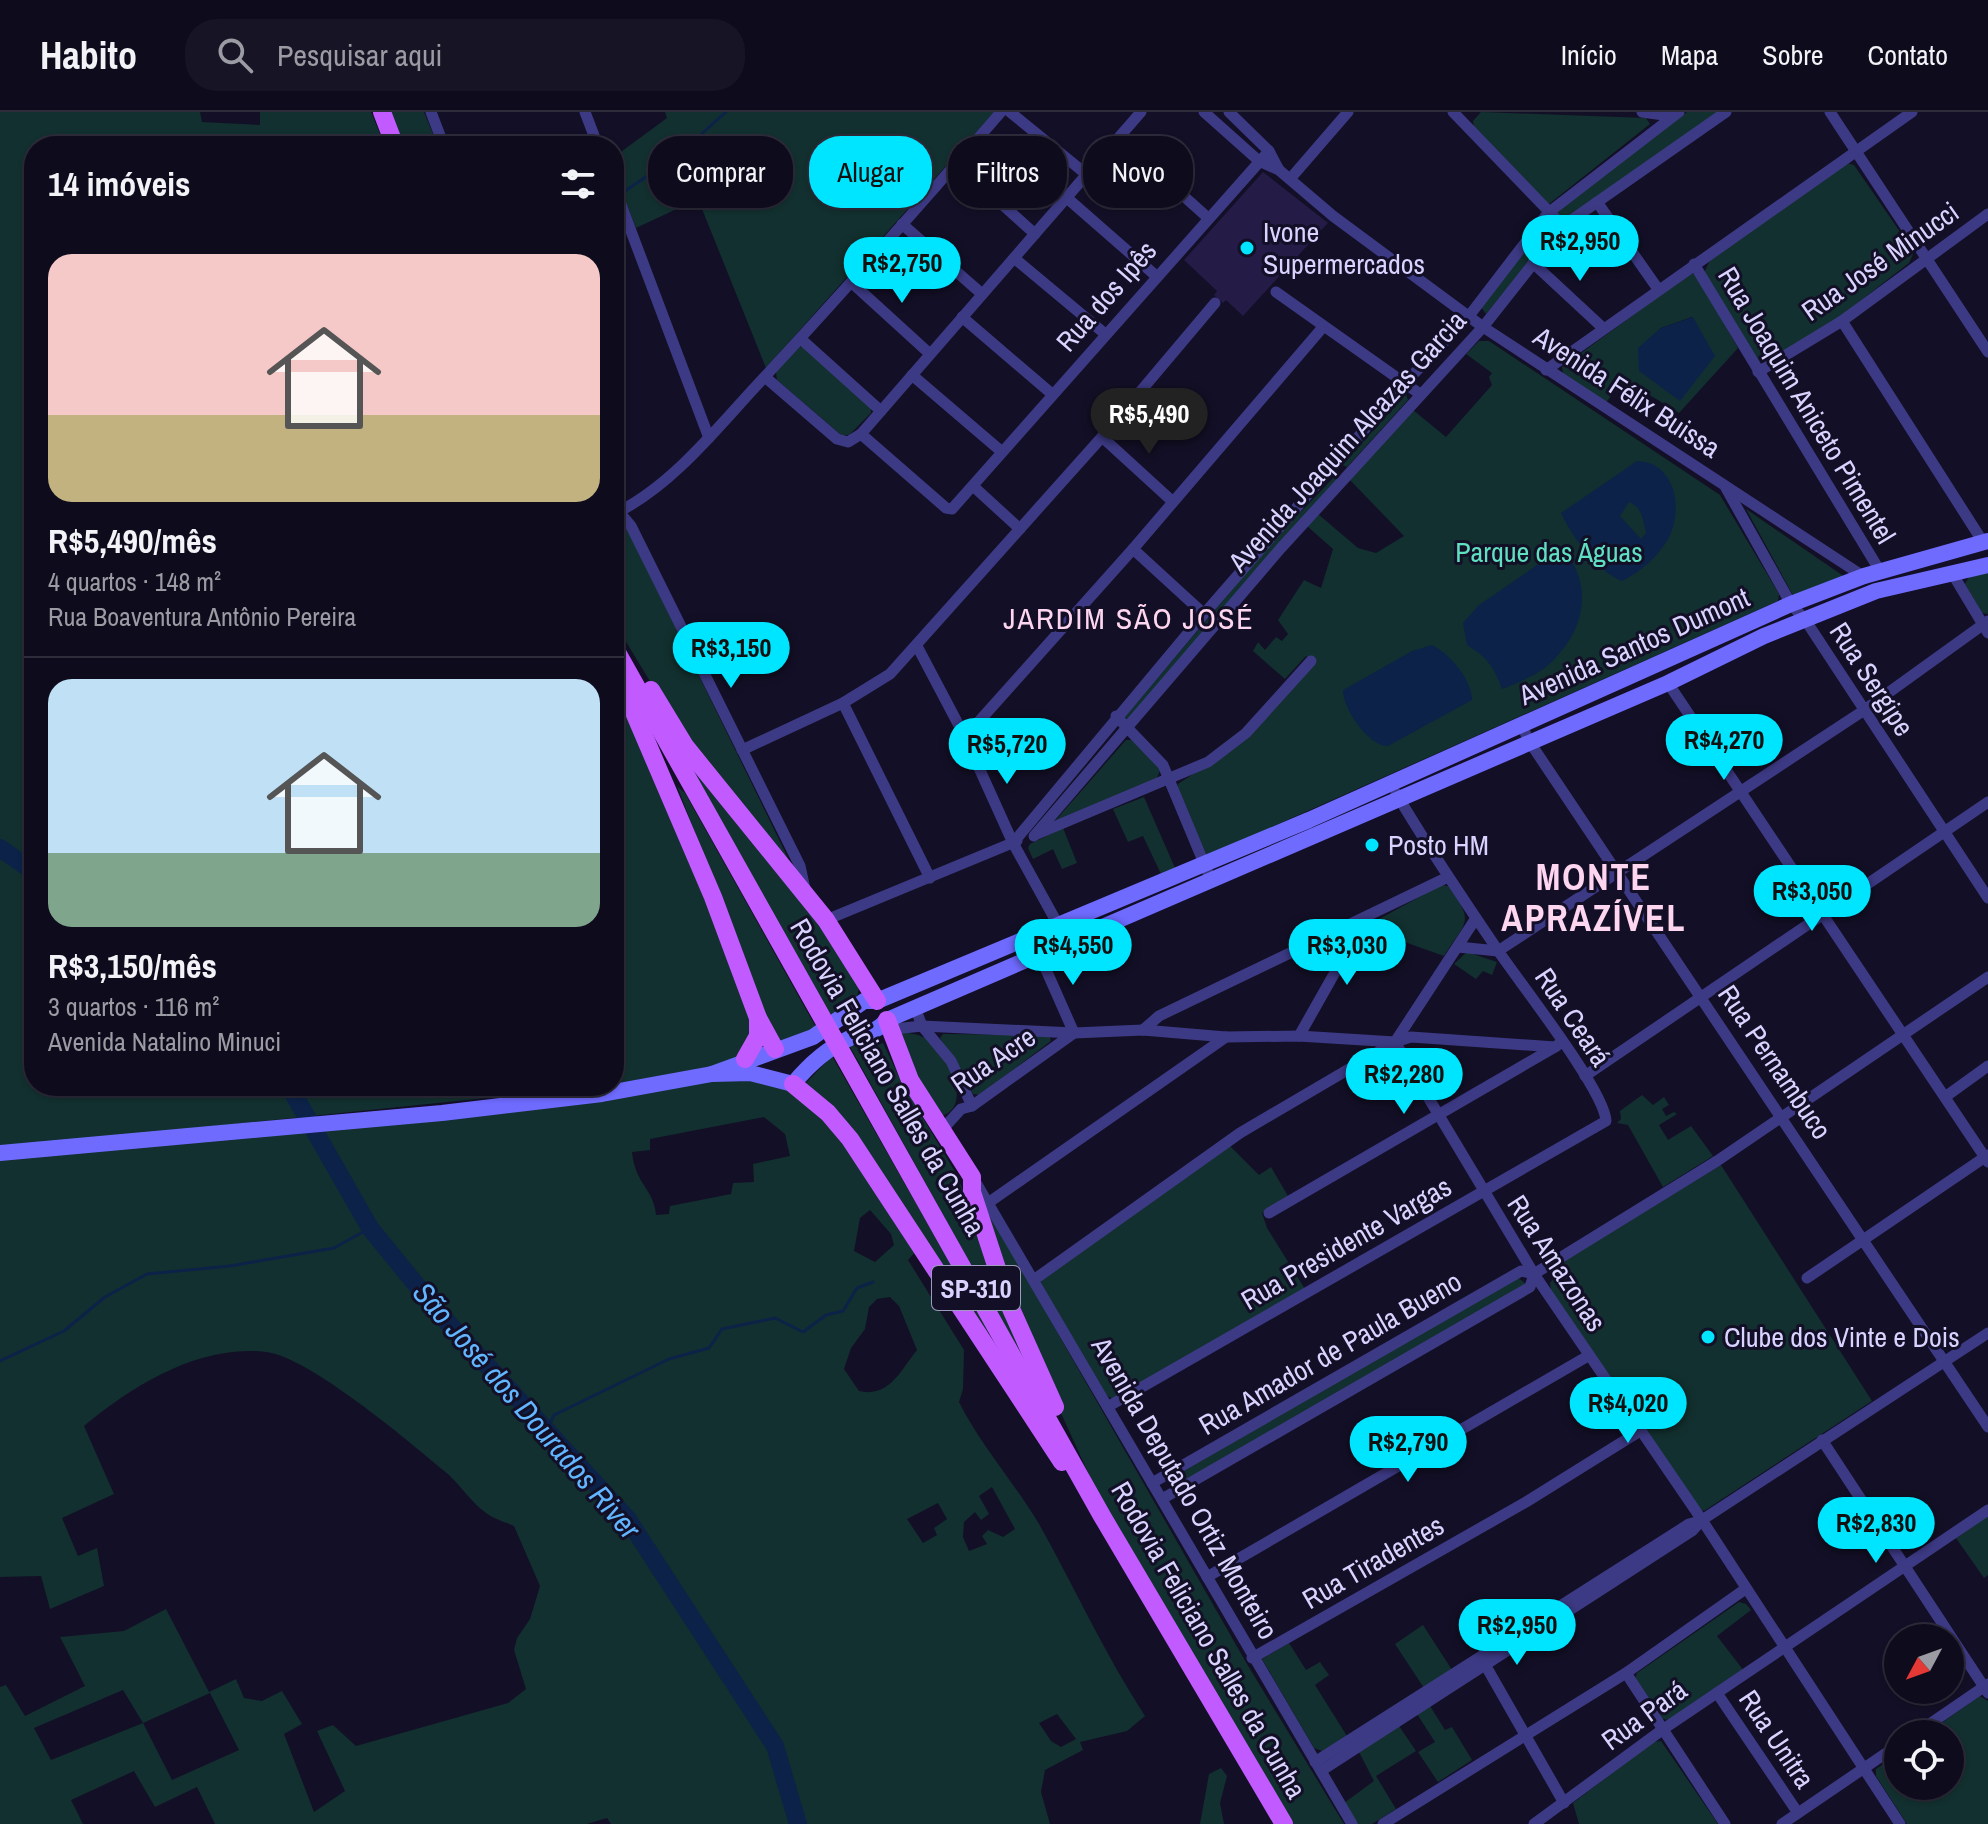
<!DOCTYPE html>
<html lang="pt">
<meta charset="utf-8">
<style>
:root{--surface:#0e0b1c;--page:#171425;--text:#f1f3f6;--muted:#9b9ba3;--line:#2e2b3b;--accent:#00e5ff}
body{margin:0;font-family:"Archivo Narrow",sans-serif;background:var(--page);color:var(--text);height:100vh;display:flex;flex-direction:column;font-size:30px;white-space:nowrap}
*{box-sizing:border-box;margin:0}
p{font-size:26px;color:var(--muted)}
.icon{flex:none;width:44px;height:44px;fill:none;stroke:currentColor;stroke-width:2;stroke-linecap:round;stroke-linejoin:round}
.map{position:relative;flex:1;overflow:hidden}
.drawer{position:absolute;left:24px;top:24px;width:600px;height:960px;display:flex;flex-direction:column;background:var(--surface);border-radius:32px;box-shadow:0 2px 6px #0004,0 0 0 2px var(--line)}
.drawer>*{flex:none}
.banner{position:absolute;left:648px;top:24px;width:760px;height:72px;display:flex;gap:16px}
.needle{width:52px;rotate:229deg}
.fabs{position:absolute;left:1884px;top:1512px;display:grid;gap:16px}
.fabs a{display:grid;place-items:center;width:80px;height:80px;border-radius:50%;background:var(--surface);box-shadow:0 2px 6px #0004,0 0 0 2px var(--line);font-size:40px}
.price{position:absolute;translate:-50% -68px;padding:0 18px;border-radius:28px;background:var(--accent);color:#111;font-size:26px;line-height:52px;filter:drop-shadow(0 2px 4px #0008)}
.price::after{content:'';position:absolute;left:50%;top:48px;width:24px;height:18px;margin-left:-12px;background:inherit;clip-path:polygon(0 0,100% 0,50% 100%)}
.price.current{background:#222;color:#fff}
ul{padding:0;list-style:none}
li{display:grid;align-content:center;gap:16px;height:424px;padding:0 24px}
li+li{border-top:2px solid var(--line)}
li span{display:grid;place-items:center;height:248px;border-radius:24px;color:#555}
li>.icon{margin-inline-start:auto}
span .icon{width:144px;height:144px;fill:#fffc;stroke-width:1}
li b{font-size:34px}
h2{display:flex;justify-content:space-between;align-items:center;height:96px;padding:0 24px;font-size:34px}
.pill{padding:0 28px;border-radius:32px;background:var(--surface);box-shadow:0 2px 6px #0004,0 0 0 2px var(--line);font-size:28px;line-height:72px}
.pill.current{background:var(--accent);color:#111}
header{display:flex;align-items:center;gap:48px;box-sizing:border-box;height:112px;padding:0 40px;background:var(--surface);border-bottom:2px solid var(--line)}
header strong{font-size:38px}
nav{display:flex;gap:44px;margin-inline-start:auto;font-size:28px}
.search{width:560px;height:72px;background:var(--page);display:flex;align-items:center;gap:20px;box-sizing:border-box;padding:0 28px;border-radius:32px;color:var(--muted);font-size:30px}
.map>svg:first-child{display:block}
.green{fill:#12302f;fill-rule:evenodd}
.water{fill:#0c2248;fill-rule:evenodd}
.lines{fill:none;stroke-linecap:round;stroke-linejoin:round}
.stream{stroke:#0c2248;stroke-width:3}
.river{stroke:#0c2248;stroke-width:18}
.building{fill:#241b47}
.street{stroke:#3d3a85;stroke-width:11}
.secondary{stroke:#6f6bff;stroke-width:16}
.primary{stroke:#c25bff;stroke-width:18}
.poi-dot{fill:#00e5ff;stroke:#130f26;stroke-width:3}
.labels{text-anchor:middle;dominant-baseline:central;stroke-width:6;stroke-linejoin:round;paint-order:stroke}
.shield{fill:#130f26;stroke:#9e99be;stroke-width:2}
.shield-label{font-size:26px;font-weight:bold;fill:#d9d4ff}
.poi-label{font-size:28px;fill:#d9d4ff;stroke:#130f26;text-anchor:start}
.street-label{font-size:28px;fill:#d9d4ff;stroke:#130f26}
.park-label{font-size:28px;fill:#5fe0c0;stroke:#130f26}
.neighbourhood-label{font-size:30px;letter-spacing:2px;fill:#ffd6f0;stroke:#130f26}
.water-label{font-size:30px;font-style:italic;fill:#62b6ff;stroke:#130f26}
.district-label{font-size:36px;font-weight:bold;letter-spacing:2px;fill:#ffd6f0;stroke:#130f26}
</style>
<header>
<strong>Habito</strong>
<div class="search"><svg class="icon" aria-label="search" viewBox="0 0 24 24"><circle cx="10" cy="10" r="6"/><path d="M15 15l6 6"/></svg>Pesquisar aqui</div>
<nav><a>Início</a><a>Mapa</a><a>Sobre</a><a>Contato</a></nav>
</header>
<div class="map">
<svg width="1988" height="1712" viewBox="0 0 1988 1712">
<rect width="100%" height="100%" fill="#130f26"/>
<g class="green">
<polygon points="0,0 200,0 202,10 260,13 260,0 371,0 385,34 34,34 34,974 603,974 0,1036"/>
<polygon points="390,0 424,0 438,34 403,34"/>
<polygon points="665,0 994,0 766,256 698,87 636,116 614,61 614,45 667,6"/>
<polygon points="1481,0 1646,6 1650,12 1549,92 1474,17 1473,9"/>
<polygon points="1687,0 1719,0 1568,106 1558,102 1559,97"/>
<polygon points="1847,51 1854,53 1914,140 1909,151 1838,206 1764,251 1757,249 1704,161 1710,148"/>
<polygon points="1548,111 1555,117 1486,202 1481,195 1543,112"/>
<path d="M1691 161 1696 163 1738 236 1679 301 1648 282 1643 291 1615 278 1606 291 1563 262 1562 255ZM1692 205 1714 244 1639 259V236L1661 216Z"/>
<polygon points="1479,229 1489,229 1720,383 1779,482 1778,489 1207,744 1177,677 1178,672 1249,625 1316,550 1306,544 1285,567 1253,539 1258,530 1265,538 1276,525 1282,529 1288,522 1278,508 1304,468 1321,476 1333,437 1307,414 1318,402 1358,436 1376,441 1404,424 1349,367 1413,298 1446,325 1492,273 1489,265 1492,261 1466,242"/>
<polygon points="804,234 871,293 871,301 849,323 841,323 777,268 776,260 798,235"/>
<polygon points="1406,282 1408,288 1347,355 1342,353"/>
<polygon points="1335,364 1338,367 1128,608 1125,605 1273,429"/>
<polygon points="1746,397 1842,463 1843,465 1794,485"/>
<polygon points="614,402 628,418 788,746 785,747 688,632 614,510"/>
<polygon points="1988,459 1988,502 1982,501 1965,472 1970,463"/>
<polygon points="614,566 709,785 754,915 740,944 715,954 614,972"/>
<polygon points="1126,628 1133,628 1161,656 1156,668 1055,709"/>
<polygon points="688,651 803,789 860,873 856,888 831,905"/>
<polygon points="677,674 685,681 818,919 776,930"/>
<polygon points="1144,685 1175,756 1161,762 1143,724 1128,730 1113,697"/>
<polygon points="1063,716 1077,751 1062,757 1053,737 1033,747 1028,736 1030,732"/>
<path d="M1441 773 1448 774C1475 811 1467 808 1444 844L1396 827 1372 811Z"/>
<polygon points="1467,840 1497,850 1492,863 1483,859 1476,867 1454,852"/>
<path d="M900 920C908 921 918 922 925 926 945 937 976 995 941 1004L916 968Z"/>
<polygon points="943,922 1049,923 1051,929 980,983 973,982 940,926"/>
<polygon points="876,928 883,931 902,971 957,1063 1037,1272 849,933"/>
<polygon points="832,944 988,1218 988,1221 803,974"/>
<path d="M730 966 777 971 827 1004 918 1137 908 1148 964 1238 963 1277 959 1290C981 1334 1014 1370 1039 1412 1075 1476 1105 1543 1145 1604L1127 1619 1080 1630 1083 1638 1045 1658 1041 1680 1050 1712H611L607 1706 587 1712H215L197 1675 155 1695 134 1659 71 1688 83 1712H0V1575L6 1573 25 1604 85 1574 60 1525 124 1519 166 1497 209 1580 236 1567 244 1586 262 1589 282 1579 302 1612 284 1622 314 1700 345 1679 317 1619 333 1613 356 1634 508 1591 526 1577 514 1538 517 1526 530 1507 540 1474 514 1414C505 1410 494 1407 486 1401 470 1390 459 1370 443 1358 407 1328 309 1245 266 1240 200 1232 133 1273 84 1314L114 1382 62 1406 78 1444 97 1436 104 1474 50 1497 41 1464 0 1465V1047ZM764 1005 785 1022 790 1044 753 1052 754 1070 733 1071 731 1082 670 1094 669 1102 656 1103C654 1077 635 1072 632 1040L650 1038V1027ZM870 1098 891 1122 894 1133 875 1150 854 1139 860 1106ZM890 1185 899 1194 917 1238C900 1259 889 1286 859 1279L844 1257 851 1236 865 1217 869 1195 877 1187ZM992 1375 1015 1417 1003 1425 988 1418 982 1424 987 1432 969 1439 963 1425 964 1410 975 1400 981 1408 989 1402 979 1384ZM938 1391 947 1407 934 1416 937 1423 923 1431 907 1407ZM123 1578 143 1611 51 1648 34 1616ZM210 1581 239 1638 172 1668 143 1611ZM1057 1602 1076 1627 1061 1635 1051 1629 1039 1611Z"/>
<polygon points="1642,983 1653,993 1664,985 1669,993 1662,997 1666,1004 1674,1000 1677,1002 1659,1013 1668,1028 1691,1014 1713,1044 1663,1075 1628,1013 1617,1011 1621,1007 1620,999"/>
<polygon points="1230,1034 1259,1063 1271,1055 1288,1084 1262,1101 1267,1116 1305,1177 1114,1287 1107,1284 1041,1172 1042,1166"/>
<polygon points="1721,1053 1872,1289 1704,1399 1698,1396 1551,1179 1550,1171 1567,1147"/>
<polygon points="985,1094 1247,1552 1344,1712 1292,1712 1105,1398 1025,1222"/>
<polygon points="1517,1165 1525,1171 1523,1176 1176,1376 1170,1375 1170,1367"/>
<polygon points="1988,1404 1988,1463 1984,1466 1956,1426"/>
<polygon points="1739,1490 1746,1492 1751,1498 1717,1524 1744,1559 1671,1608 1661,1607 1635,1567 1637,1561"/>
<polygon points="1423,1513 1452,1558 1424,1576 1395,1532"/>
<polygon points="1289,1531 1306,1558 1320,1550 1329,1563 1315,1573 1347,1624 1322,1639 1314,1636 1262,1547"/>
<polygon points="1980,1584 1988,1589 1988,1712 1907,1712 1876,1664 1876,1657 1898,1642 1898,1674 1950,1674 1950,1622 1926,1622"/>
<polygon points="1430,1594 1445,1618 1452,1615 1472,1648 1438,1670 1418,1640 1435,1630 1417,1602"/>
<polygon points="1399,1614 1416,1639 1376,1664 1396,1697 1372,1712 1356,1712 1344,1691 1374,1669 1359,1640"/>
<polygon points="1661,1629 1718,1712 1579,1712 1573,1691 1653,1630"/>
<polygon points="1221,1656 1227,1664 1220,1691 1224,1712 1200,1712 1209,1662"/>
</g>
<g class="water">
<polygon points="1693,205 1715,244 1680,289 1639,259 1638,236 1661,216"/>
<path d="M1637 349C1676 350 1684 398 1668 427 1659 444 1639 461 1622 469 1597 459 1572 425 1561 401ZM1629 390C1642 395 1643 408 1646 421L1641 427 1620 404Z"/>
<path d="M1556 440H1565C1596 477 1582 525 1546 555 1533 565 1517 571 1502 577 1494 555 1488 546 1467 533L1463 511 1479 493Z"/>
<path d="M1432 533C1449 541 1472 567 1472 588L1388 634C1369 635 1342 596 1343 578L1412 539Z"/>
</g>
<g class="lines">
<g class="stream">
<polyline points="619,83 677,44 726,0"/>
<polyline points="0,1249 64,1219 105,1185 147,1162 230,1154 334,1136 370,1116"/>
<polyline points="546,1320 554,1303 669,1247 709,1236 722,1217 775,1206 803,1220 826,1203 843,1199 857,1176 873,1170"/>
</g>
<g class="river">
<polyline points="0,736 34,760"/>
<polyline points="289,974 370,1116 440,1202 627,1406 775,1634 798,1712"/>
</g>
</g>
<polygon class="building" points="1263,60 1328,111 1243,204 1226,188 1223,191 1214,183 1217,179 1184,148"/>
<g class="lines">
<g class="street">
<polyline points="431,0 444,34"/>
<polyline points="585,0 598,34"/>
<polyline points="1010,0 1086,62"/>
<polyline points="1204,0 1259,49 1279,58 1333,104 1483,215 1866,466"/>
<polyline points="1229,0 1269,39 1279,58"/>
<polyline points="1453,0 1563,114"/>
<polyline points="1642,0 1671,4"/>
<polyline points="1830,0 1988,240"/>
<polyline points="1119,26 1207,105"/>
<polyline points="956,51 1035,122"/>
<polyline points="1290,67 1348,0"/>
<polyline points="614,74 709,326"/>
<polyline points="1067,86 1155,163"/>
<polyline points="1597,90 1658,177"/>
<polyline points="902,112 982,182"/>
<polyline points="1014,146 1104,221"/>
<polyline points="1533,151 1603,216"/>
<polyline points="1694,152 1880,459"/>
<polyline points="851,170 930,242"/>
<polyline points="1276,180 1420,282"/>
<polyline points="962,205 1052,282"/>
<polyline points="1842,209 1983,430"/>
<polyline points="801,227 881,299"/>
<polyline points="1546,258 1912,0"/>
<polyline points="1758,260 1842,209 1988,102"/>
<polyline points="912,263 1002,340"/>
<polyline points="765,265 837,327 848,330 861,322 1141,0"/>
<polyline points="861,322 946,396 952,397 1269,39"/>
<polyline points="1102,325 1172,389"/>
<polyline points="973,374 1020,417"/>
<polyline points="1726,376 1791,492 1806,509 1988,786"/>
<polyline points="616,396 631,414 800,754 805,777"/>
<path d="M620 399C674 371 717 316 758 272 841 183 921 92 1001 0"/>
<polyline points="1133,437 1204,502"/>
<polyline points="1952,461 1988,521"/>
<polyline points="917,534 965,625 1013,731 1067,829"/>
<polyline points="1668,571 1988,1050"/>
<polyline points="843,591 930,766"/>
<polyline points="1116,604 1163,653 1211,768"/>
<polyline points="1521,612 1529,629 1988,1315"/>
<polyline points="965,625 1133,437 1323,215"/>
<polyline points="742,638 843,591 890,562 1102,325 1215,191"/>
<polyline points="1037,722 1208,650 1246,621 1311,549"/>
<polyline points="1034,724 1281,436 1483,215 1563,114 1726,0"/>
<polyline points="1013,731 1204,502 1405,271 1469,204 1548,101 1679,0"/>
<polyline points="826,808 1017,729"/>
<polyline points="1458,835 1498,839 1863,599 1988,509"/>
<polyline points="916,898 922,914 951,949 972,994"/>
<polyline points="885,918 922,914 1074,921 1143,918 1226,925 1299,924 1395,930 1411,925 1555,935 1562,930"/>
<polyline points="1143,918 1159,904 1448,765"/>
<polyline points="1299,924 1364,809"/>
<polyline points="1395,930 1534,1162 1702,1408 1900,1712"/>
<polyline points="1585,964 1988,690"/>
<polyline points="1945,985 1988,954"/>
<polyline points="942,1018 961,997 972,994 1074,921 1040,844"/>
<polyline points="975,1069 1352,1712"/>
<polyline points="988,1091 1226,925"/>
<polyline points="1269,1101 1555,935"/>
<polyline points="1807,1166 1988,1043"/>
<polyline points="1035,1167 1240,1021 1395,930 1476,806"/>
<path d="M1109 1294 1606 1009C1605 979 1520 871 1499 840 1464 788 1428 736 1396 681"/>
<polyline points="1822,1328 1988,1581"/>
<polyline points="1152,1371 1521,1159 1534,1162"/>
<polyline points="1162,1387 1530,1175 1534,1162 1717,1049 1988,865"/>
<polyline points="1207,1465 1588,1244"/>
<polyline points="1252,1546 1526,1390 1640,1319"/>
<polyline points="1483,1549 1564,1691"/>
<polyline points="1626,1561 1725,1712"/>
<polyline points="1717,1581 1798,1701"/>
<polyline points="1915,1622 1988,1572"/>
<polyline points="1315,1650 1689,1412 1700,1409"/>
<polyline points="1321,1659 1692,1419 1702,1408 1988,1221"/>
<polyline points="1383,1712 1626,1561 1744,1478"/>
<polyline points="1534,1712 1662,1618 1988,1398"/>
<polyline points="1782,1712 1898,1633"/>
</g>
<g class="secondary">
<polyline points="712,962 813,925 864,889 877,889 1309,708 1791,492 1864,464 1988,429"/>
<path d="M793 972C808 954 826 937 848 927 864 919 874 923 887 908L1668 571 1764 524 1876 479 1988 453"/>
<polyline points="0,1041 442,1001 602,982 712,962 750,961 793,972"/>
</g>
<g class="primary">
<polyline points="382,0 395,34"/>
<polyline points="614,535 1102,1404 1284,1712"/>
<polyline points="621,570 713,785 758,906 775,937"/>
<polyline points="651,578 685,634 826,808 877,889"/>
<polyline points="887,908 910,968 972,1065 972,1080 1008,1190 1055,1295"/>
<polyline points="745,947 758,924 758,906"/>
<polyline points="793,972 828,1001 850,1027 1062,1350"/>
</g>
</g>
<g class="poi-dot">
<circle cx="1247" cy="136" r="8"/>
<circle cx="1372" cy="733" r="8"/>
<circle cx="1708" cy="1225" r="8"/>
</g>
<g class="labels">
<rect class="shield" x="932" y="1154" width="88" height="44" rx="6"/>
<g class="shield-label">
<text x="976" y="1176">SP-310</text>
</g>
<g class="poi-label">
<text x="1263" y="120">Ivone<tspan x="1263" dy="32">Supermercados</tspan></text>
<text x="1388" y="733">Posto HM</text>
<text x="1724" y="1225">Clube dos Vinte e Dois</text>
</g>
<g class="street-label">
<text transform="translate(1880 149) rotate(-35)">Rua José Minucci</text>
<text transform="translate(1106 184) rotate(-49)">Rua dos Ipês</text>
<text transform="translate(1627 280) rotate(33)">Avenida Félix Buissa</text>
<text transform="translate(1807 293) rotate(59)">Rua Joaquim Aniceto Pimentel</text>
<text transform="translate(1347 329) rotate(-48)">Avenida Joaquim Alcazas Garcia</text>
<text transform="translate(1634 534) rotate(-24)">Avenida Santos Dumont</text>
<text transform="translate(1872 567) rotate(57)">Rua Sergipe</text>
<text transform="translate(1573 905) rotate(56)">Rua Ceará</text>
<text transform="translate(993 948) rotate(-34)">Rua Acre</text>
<text transform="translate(1775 950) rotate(56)">Rua Pernambuco</text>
<text transform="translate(888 965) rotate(60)">Rodovia Feliciano Salles da Cunha</text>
<text transform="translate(1346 1131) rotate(-30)">Rua Presidente Vargas</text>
<text transform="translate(1557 1151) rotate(57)">Rua Amazonas</text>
<text transform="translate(1330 1241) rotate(-30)">Rua Amador de Paula Bueno</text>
<text transform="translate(1185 1376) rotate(60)">Avenida Deputado Ortiz Monteiro</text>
<text transform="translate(1373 1450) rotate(-30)">Rua Tiradentes</text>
<text transform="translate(1209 1528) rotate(60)">Rodovia Feliciano Salles da Cunha</text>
<text transform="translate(1644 1603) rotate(-36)">Rua Pará</text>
<text transform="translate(1777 1627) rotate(56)">Rua Unitra</text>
</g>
<g class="park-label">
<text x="1549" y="440">Parque das Águas</text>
</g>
<g class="neighbourhood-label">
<text x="1129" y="506">JARDIM SÃO JOSÉ</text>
</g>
<g class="water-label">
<text transform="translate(527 1298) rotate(49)">São José dos Dourados River</text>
</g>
<g class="district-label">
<text x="1594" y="765">MONTE<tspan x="1594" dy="41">APRAZÍVEL</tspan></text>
</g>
</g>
</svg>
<div class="fabs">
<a><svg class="needle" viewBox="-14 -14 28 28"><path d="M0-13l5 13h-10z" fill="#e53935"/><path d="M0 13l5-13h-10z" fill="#9b9ba3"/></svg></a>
<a><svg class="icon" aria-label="locate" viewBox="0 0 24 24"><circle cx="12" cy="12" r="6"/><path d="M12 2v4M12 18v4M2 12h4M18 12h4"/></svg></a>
</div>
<b class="price" style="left:1580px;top:171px">R$2,950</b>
<b class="price" style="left:902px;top:193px">R$2,750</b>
<b class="price current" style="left:1149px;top:344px">R$5,490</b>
<b class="price" style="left:731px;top:578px">R$3,150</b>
<b class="price" style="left:1724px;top:670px">R$4,270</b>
<b class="price" style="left:1007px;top:674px">R$5,720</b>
<b class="price" style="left:1812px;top:821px">R$3,050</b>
<b class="price" style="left:1073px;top:875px">R$4,550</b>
<b class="price" style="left:1347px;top:875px">R$3,030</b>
<b class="price" style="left:1404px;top:1004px">R$2,280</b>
<b class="price" style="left:1628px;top:1333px">R$4,020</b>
<b class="price" style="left:1408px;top:1372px">R$2,790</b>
<b class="price" style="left:1876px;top:1453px">R$2,830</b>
<b class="price" style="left:1517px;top:1555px">R$2,950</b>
<div class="banner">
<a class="pill">Comprar</a>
<a class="pill current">Alugar</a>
<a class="pill">Filtros</a>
<a class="pill">Novo</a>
</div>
<section class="drawer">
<h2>14 imóveis<svg class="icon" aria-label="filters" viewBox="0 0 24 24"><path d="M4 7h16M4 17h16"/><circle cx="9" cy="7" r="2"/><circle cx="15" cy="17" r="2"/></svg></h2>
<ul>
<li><span style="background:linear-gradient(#f6c9c9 65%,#c2b280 0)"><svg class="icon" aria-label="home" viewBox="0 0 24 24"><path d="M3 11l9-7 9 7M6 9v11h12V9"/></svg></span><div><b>R$5,490/mês</b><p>4 quartos · 148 m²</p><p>Rua Boaventura Antônio Pereira</p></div></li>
<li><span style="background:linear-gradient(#bfe0f5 70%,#7fa58c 0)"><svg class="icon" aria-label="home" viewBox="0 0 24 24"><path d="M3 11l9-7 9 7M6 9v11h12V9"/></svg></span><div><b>R$3,150/mês</b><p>3 quartos · 116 m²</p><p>Avenida Natalino Minuci</p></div></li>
</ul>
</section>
</div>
